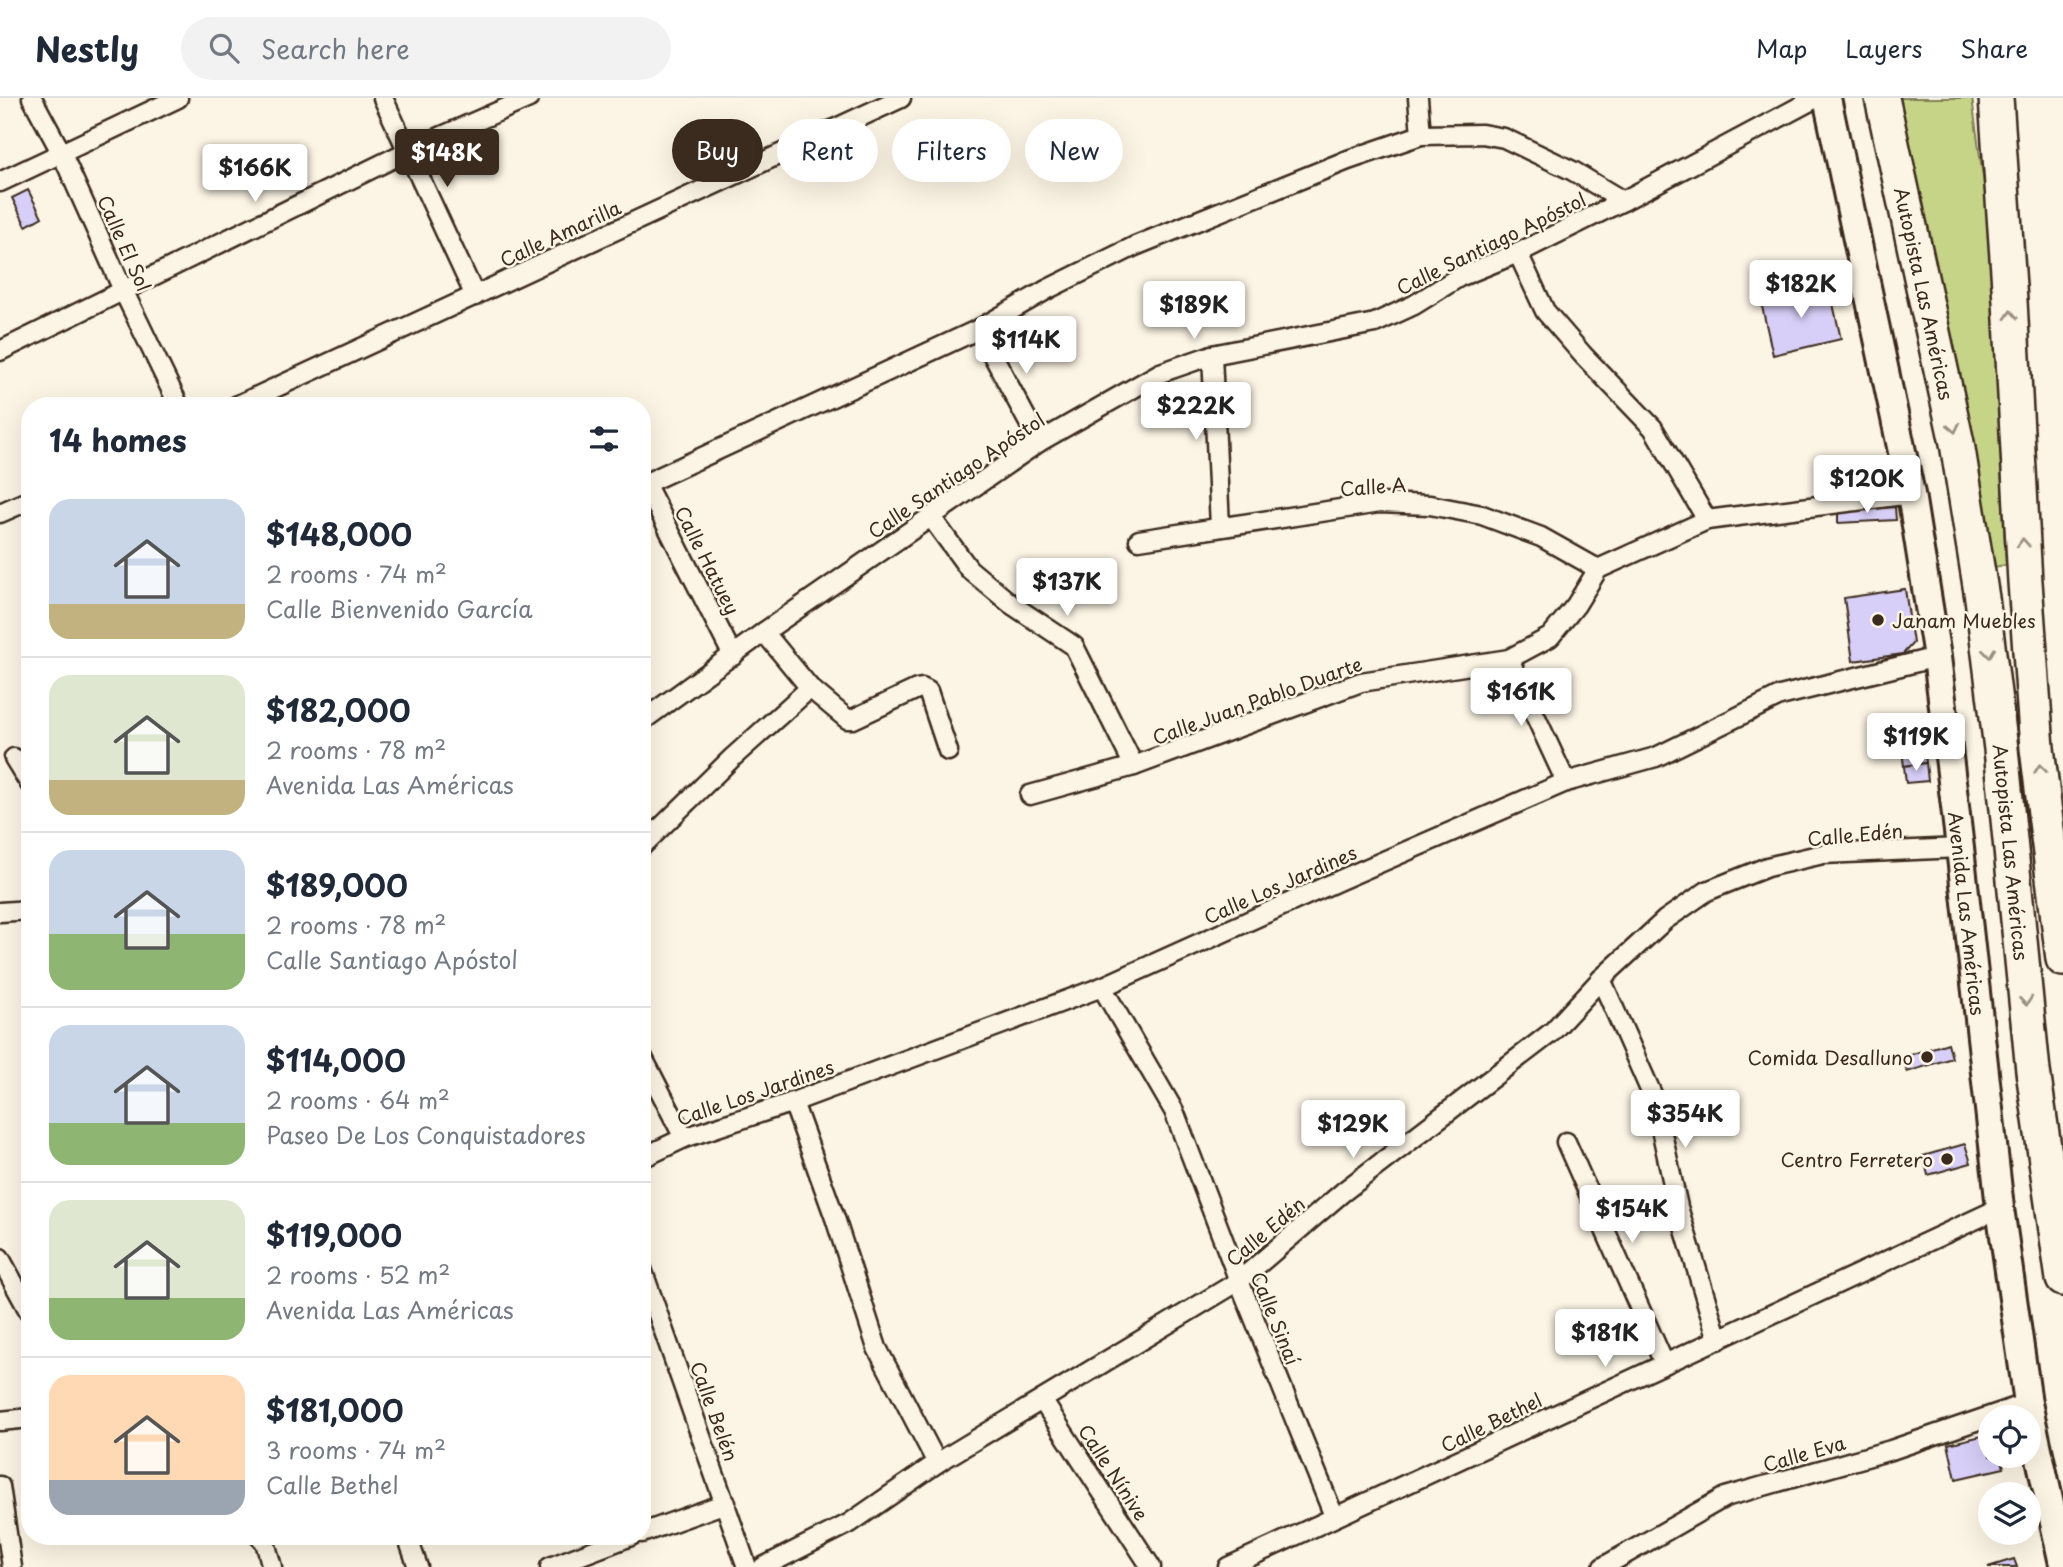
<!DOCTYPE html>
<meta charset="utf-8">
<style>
:root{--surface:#fff;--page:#f2f2f3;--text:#1f2937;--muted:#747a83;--line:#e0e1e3;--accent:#3b2a1e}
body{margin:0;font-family:"Playpen Sans",sans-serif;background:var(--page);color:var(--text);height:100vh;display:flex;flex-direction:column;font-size:26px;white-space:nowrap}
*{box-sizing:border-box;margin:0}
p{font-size:23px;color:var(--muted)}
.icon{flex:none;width:38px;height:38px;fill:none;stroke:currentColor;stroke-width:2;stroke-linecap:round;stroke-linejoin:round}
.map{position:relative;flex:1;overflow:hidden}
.drawer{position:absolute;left:21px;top:299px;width:630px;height:1148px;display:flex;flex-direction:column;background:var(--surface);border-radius:28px;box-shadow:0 7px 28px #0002}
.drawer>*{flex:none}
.top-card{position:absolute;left:672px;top:21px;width:665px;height:63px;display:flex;gap:14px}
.fabs{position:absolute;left:1978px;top:1307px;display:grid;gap:14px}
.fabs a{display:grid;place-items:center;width:63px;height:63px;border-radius:50%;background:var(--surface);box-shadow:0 7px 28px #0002;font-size:35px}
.price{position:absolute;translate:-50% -60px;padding:0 16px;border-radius:7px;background:#fff;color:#222;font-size:23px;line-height:46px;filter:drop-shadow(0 2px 4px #0008)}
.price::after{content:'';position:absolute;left:50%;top:42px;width:21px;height:16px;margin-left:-10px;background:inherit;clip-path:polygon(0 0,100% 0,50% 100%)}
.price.current{background:var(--accent);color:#fff}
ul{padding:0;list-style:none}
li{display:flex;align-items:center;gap:21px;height:175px;padding:0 28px}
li+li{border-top:2px solid var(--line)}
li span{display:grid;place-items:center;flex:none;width:196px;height:140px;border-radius:21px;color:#555}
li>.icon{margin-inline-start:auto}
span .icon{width:84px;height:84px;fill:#fffc;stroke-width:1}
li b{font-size:30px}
h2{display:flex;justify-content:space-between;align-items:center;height:84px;padding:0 28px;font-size:30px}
.tag{padding:0 24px;border-radius:32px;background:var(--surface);box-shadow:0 7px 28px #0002;font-size:24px;line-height:63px}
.tag.current{background:var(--accent);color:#fff}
header{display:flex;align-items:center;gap:42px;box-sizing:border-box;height:98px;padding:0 35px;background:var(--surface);border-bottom:2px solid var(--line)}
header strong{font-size:33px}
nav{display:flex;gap:38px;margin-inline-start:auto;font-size:24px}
.search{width:490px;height:63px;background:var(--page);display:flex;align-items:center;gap:18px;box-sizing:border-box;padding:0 24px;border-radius:38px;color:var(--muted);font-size:26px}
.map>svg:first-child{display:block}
.green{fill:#c6d488;stroke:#807f53;stroke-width:2}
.building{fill:#d8cff8;stroke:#3b2a1e;stroke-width:2}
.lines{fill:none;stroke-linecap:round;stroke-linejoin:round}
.minor-casing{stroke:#3b2a1e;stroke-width:23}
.secondary-casing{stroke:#3b2a1e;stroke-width:32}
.motorway-casing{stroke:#3b2a1e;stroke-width:38}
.minor{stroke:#fcf5e5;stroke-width:18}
.secondary{stroke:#fcf5e5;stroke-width:26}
.motorway{stroke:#fcf5e5;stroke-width:33}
.oneway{stroke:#9c9082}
.poi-dot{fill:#3b2a1e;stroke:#fcf5e5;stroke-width:2.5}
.labels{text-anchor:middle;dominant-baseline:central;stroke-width:5;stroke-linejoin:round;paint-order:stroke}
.street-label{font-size:19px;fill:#3b2a1e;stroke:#fcf5e5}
.poi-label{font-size:19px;fill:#3b2a1e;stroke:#fcf5e5;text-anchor:end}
</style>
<header>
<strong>Nestly</strong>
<div class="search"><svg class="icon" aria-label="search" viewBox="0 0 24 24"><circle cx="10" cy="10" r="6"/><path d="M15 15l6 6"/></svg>Search here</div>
<nav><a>Map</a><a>Layers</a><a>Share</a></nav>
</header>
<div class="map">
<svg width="2063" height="1469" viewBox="0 0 2063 1469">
<rect width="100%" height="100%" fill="#fcf5e5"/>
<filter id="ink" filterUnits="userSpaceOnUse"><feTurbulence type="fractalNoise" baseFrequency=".0143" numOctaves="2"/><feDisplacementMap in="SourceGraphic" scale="14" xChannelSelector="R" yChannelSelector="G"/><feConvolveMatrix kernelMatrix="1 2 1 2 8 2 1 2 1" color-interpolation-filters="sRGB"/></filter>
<g filter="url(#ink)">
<polygon class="green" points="1898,0 1972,0 1989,123 2006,467 1994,469"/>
<g class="building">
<polygon points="28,92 42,119 26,128 12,100"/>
<polygon points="1829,188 1841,241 1773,257 1761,204"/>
<polygon points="1895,409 1896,422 1838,425 1838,413"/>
<polygon points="1905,491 1913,545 1903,556 1853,563 1844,500"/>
<polygon points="1923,635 1926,665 1904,668 1900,638"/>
<polygon points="1926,665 1928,683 1906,685 1904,668"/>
<polygon points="1948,945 1952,960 1907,974 1903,959"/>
<polygon points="1965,1046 1971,1065 1928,1077 1923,1058"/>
<polygon points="1990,1336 1990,1358 2001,1358 2004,1370 1956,1381 1948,1346"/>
<polygon points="2014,1461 2017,1469 1988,1469"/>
</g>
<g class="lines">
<defs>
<g id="minor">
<polyline points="32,0 61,54 123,192 179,308"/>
<polyline points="383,0 475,198"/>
<polyline points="1418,0 1421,37"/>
<polyline points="0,84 178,0"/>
<polyline points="1518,155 1545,213 1583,257 1653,330 1707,422"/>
<polyline points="979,231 1039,344"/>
<polyline points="0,253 408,53 529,0"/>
<polyline points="1212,257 1220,429"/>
<polyline points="236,308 901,0"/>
<polyline points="645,385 733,558"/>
<polyline points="642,387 979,231 1048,191 1135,148 1348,62 1421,37 1482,36 1504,40 1573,73 1623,103"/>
<polyline points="0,415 30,402"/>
<polyline points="931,419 969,471 1011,506 1074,548 1134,668"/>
<polyline points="1139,442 1379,405 1430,407 1482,417 1541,439 1598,471"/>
<polyline points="764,534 810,590 847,621 853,621 917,591 922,590 928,593 948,653"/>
<polyline points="1509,561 1566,684"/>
<polyline points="642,623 764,534 1039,344 1160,275 1212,257 1375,225 1414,207 1459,179 1518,155 1623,103 1816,0"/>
<polyline points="14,660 30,686"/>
<polyline points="1030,697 1134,668 1361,584 1509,561 1550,539 1576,507 1598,471 1707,422 1911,396"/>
<polyline points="642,748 732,660 810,590"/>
<polyline points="0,814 30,812"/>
<polyline points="1601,881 1655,1003 1678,1109 1718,1242"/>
<polyline points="1102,889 1174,1013 1239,1183 1334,1418"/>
<polyline points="642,958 684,1040"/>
<polyline points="793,1004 835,1120 877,1250 937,1365"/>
<polyline points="1566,1044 1664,1265"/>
<polyline points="642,1060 684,1040 793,1004 1102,889 1340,782 1566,684 1656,659 1780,598 1937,559"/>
<polyline points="0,1160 30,1215"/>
<polyline points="642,1171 747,1469"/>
<polyline points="1042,1302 1151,1469"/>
<polyline points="0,1323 30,1320"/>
<polyline points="0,1388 12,1469"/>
<polyline points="642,1435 726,1405"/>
<polyline points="259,1438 265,1444 272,1469"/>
<polyline points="407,1438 418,1469"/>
<polyline points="550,1469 631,1438"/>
<polyline points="763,1469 850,1425 937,1365 1239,1183 1343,1094 1552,934 1601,881 1665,822 1707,793 1767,769 1823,756 1960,750"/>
<polyline points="1228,1469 2000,1110"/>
<polyline points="1603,1469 1725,1399 1891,1352 2028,1305"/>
</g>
<g id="secondary">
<path id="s1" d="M1827 0 1911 396 1937 559 1960 750 2000 1110 2028 1305 2063 1466"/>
</g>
<g id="motorway">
<path id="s2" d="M1882 0 1957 345 1982 500 2001 651 2033 973 2063 1181"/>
<polyline points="1996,0 2010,203 2025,484 2037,650 2063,861"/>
</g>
</defs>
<use href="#minor" class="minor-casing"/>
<use href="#secondary" class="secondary-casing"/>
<use href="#motorway" class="motorway-casing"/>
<use href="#minor" class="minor"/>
<use href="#secondary" class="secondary"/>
<use href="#motorway" class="motorway"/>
</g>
<defs><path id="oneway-chevron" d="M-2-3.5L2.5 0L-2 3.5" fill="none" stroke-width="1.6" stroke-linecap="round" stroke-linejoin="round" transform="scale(1.75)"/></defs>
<g class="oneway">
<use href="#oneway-chevron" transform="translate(2011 217) rotate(-93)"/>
<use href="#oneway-chevron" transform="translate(1954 330) rotate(78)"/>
<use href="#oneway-chevron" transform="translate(2023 445) rotate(-93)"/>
<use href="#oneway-chevron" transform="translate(1989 555) rotate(83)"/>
<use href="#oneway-chevron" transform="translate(2040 671) rotate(-97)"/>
<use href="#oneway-chevron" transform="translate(2026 903) rotate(84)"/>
</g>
</g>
<g class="poi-dot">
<circle cx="1878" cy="522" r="7"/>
<circle cx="1927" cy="959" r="7"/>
<circle cx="1947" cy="1061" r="7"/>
</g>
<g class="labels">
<g class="street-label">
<text transform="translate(560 135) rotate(-25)">Calle Amarilla</text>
<text transform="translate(125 145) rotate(66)">Calle El Sol</text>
<text transform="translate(1491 145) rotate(-26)">Calle Santiago Apóstol</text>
<text stroke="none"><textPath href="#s2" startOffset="200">Autopista Las Américas</textPath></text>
<text transform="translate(956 377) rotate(-34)">Calle Santiago Apóstol</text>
<text transform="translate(1373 388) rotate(-4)">Calle A</text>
<text transform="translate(708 462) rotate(63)">Calle Hatuey</text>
<text transform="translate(1257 602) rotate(-20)">Calle Juan Pablo Duarte</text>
<text transform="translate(1855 736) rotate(-5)">Calle Edén</text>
<text stroke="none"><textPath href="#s2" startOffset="766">Autopista Las Américas</textPath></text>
<text transform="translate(1280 786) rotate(-24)">Calle Los Jardines</text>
<text stroke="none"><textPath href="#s1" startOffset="828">Avenida Las Américas</textPath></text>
<text transform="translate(755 994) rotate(-19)">Calle Los Jardines</text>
<text transform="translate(1265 1133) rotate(-40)">Calle Edén</text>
<text transform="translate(1276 1220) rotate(68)">Calle Sinaí</text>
<text transform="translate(715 1313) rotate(70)">Calle Belén</text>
<text transform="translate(1491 1324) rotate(-26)">Calle Bethel</text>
<text transform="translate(1804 1355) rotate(-16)">Calle Eva</text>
<text transform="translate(1114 1374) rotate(57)">Calle Nínive</text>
</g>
<g class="poi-label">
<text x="1892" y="522" text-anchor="start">Janam Muebles</text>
<text x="1913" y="959">Comida Desalluno</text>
<text x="1933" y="1061">Centro Ferretero</text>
</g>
</g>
</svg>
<div class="fabs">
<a><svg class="icon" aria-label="locate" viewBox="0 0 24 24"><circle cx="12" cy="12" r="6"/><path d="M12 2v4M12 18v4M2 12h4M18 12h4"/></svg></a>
<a><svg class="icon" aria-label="layers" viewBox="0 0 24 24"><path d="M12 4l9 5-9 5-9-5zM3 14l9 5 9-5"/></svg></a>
</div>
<b class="price current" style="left:447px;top:91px">$148K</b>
<b class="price" style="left:255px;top:106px">$166K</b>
<b class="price" style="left:1801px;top:222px">$182K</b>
<b class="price" style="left:1194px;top:243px">$189K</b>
<b class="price" style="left:1026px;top:278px">$114K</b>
<b class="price" style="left:1196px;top:344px">$222K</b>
<b class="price" style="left:1867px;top:417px">$120K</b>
<b class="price" style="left:1067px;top:520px">$137K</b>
<b class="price" style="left:1521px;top:630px">$161K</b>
<b class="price" style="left:1916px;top:675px">$119K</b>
<b class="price" style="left:1685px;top:1052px">$354K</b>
<b class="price" style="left:1353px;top:1062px">$129K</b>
<b class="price" style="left:1632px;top:1147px">$154K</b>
<b class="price" style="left:1605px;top:1271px">$181K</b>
<div class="top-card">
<a class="tag current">Buy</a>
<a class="tag">Rent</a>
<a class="tag">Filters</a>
<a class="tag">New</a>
</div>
<section class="drawer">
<h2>14 homes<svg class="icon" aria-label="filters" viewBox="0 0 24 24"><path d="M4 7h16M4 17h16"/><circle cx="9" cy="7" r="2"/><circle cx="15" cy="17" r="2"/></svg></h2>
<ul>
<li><span style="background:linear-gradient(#c9d6e8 75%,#c2b280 0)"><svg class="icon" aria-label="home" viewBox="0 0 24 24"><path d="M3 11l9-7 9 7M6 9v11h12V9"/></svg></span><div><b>$148,000</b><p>2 rooms · 74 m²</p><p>Calle Bienvenido García</p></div></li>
<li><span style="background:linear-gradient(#dfe7d0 75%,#c2b280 0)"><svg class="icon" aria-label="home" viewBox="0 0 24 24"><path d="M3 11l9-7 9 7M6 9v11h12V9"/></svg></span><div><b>$182,000</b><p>2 rooms · 78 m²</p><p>Avenida Las Américas</p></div></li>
<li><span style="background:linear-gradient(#c9d6e8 60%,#8fb573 0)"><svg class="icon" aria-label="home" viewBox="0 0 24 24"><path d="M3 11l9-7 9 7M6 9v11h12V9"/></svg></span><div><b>$189,000</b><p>2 rooms · 78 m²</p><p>Calle Santiago Apóstol</p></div></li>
<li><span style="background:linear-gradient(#c9d6e8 70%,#8fb573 0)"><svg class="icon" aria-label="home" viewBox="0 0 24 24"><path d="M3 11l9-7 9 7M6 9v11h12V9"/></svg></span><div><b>$114,000</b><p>2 rooms · 64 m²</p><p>Paseo De Los Conquistadores</p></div></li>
<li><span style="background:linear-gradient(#dfe7d0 70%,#8fb573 0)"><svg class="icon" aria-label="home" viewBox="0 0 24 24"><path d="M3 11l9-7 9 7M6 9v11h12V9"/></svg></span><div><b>$119,000</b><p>2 rooms · 52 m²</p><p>Avenida Las Américas</p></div></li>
<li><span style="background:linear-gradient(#ffd9b3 75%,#9aa5b1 0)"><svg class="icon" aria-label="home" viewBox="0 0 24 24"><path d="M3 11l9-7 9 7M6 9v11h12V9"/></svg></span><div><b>$181,000</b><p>3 rooms · 74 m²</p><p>Calle Bethel</p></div></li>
</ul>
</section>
</div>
